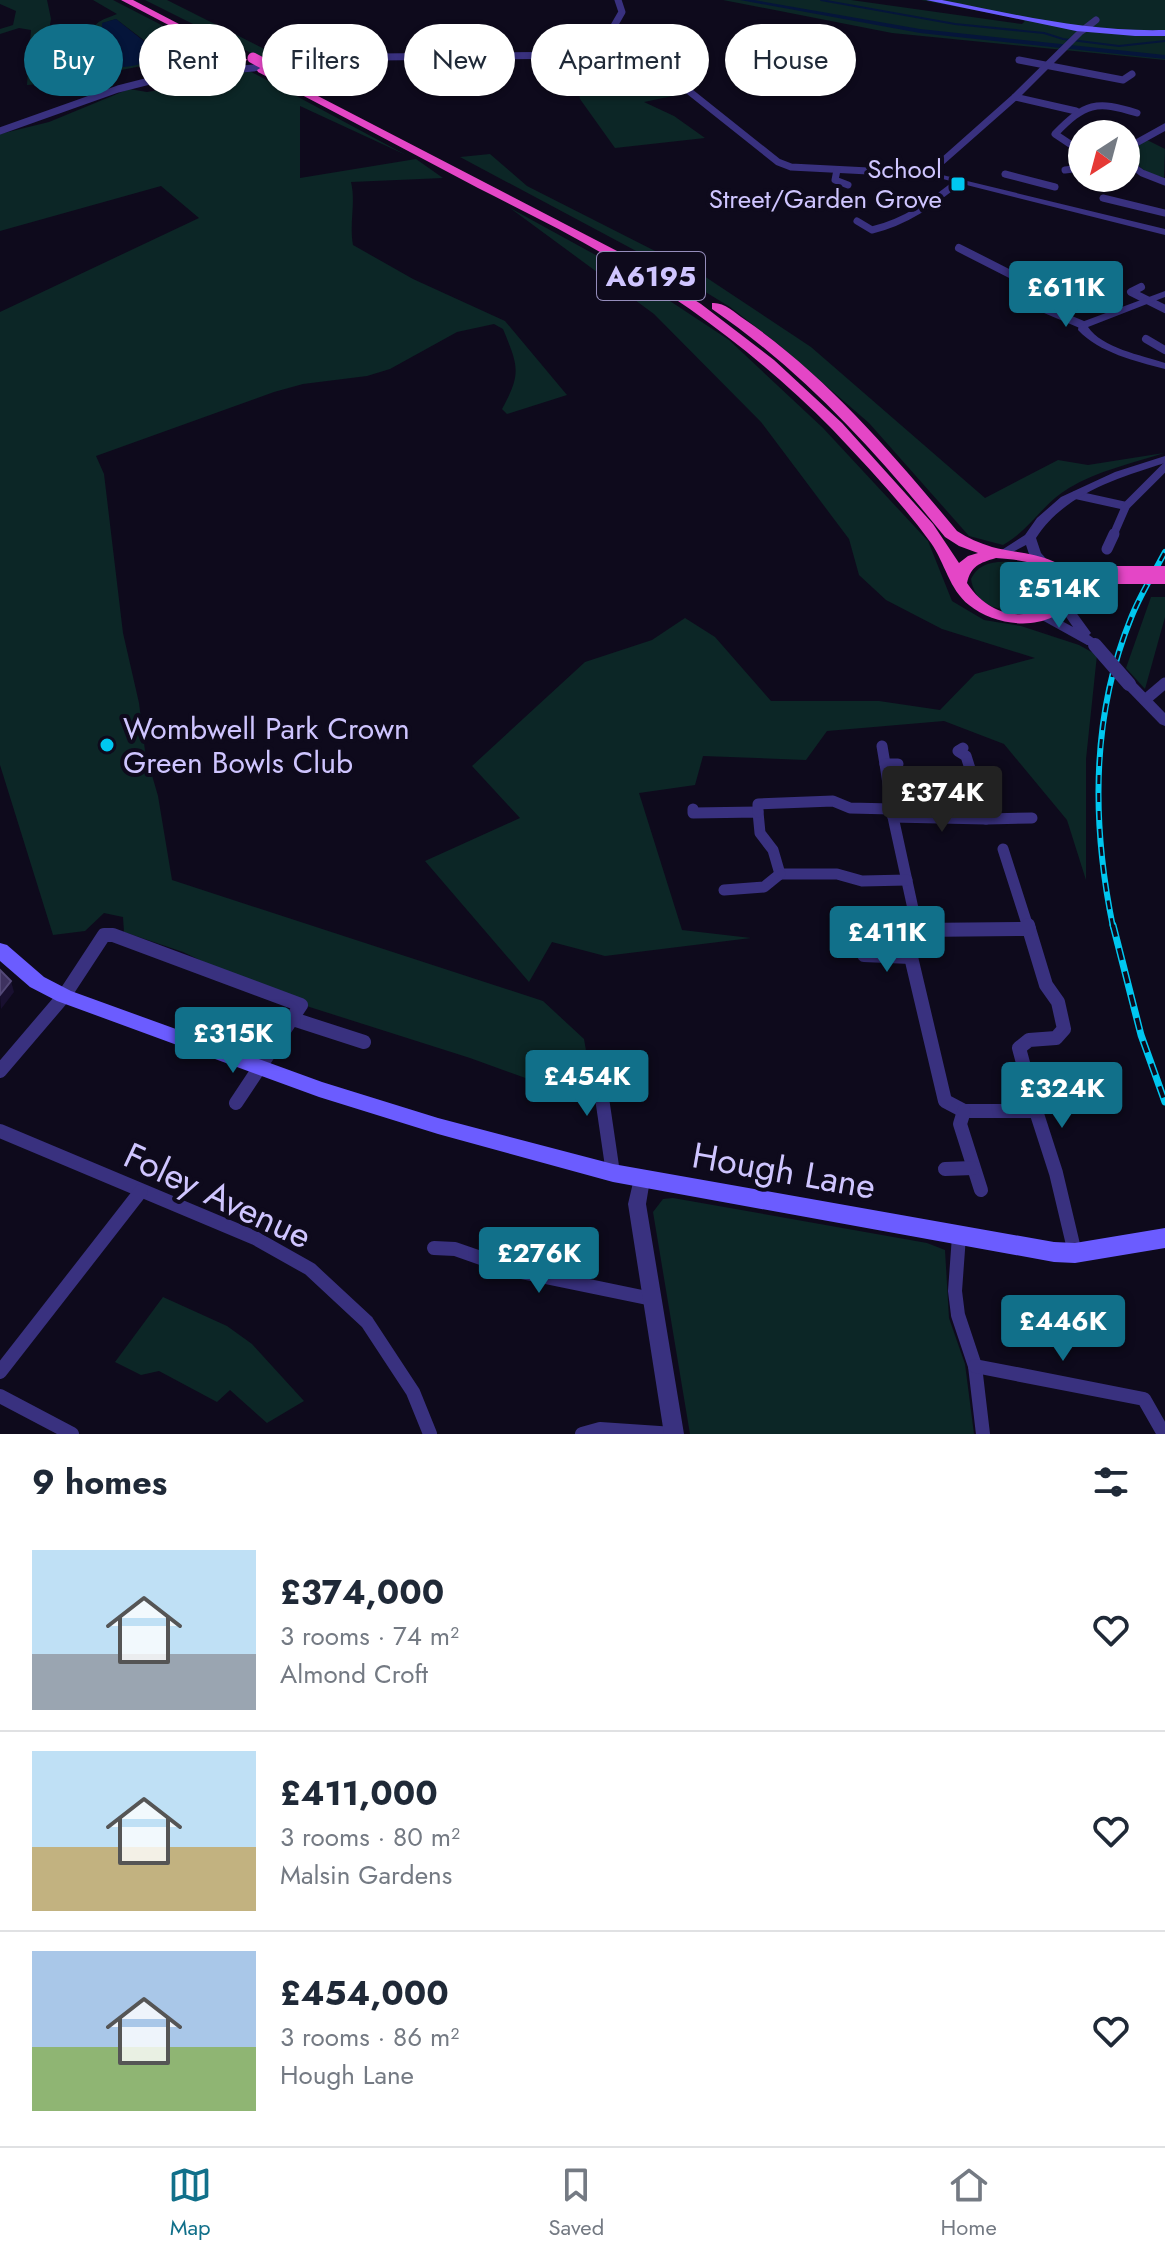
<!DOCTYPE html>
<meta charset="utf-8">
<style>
:root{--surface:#fff;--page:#f6f6f7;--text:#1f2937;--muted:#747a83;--line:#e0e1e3;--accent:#11708a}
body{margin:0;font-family:Jost,sans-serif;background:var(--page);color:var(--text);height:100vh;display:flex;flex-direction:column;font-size:30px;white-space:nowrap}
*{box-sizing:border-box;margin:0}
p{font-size:26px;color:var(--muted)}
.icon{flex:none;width:44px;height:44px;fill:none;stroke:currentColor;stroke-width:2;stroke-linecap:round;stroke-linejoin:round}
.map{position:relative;height:1434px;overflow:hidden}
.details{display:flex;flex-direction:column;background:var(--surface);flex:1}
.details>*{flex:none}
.hud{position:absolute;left:24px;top:24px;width:1118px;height:72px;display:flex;gap:16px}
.needle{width:52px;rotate:216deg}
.buttons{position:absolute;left:1068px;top:120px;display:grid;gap:16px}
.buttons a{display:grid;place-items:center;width:72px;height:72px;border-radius:50%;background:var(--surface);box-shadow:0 2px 6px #0004;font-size:40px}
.price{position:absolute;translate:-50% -68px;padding:0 18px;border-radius:8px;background:var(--accent);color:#fff;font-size:26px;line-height:52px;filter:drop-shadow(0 2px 4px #0008)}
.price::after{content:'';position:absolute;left:50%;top:48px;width:24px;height:18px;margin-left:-12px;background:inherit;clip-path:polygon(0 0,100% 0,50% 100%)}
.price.selected{background:#222;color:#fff}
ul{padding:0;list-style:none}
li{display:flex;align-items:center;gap:24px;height:200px;padding:0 32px}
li+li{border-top:2px solid var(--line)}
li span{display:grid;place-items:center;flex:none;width:224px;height:160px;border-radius:0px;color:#555}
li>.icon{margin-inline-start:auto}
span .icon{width:96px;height:96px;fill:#fffc;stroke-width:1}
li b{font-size:34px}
h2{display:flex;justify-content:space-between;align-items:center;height:96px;padding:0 32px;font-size:34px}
.pill{padding:0 28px;border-radius:36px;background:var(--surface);box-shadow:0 2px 6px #0004;font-size:28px;line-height:72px}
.pill.selected{background:var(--accent);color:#fff}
.dock{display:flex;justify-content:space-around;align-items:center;height:112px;border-top:2px solid var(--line);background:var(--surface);font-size:22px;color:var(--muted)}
.dock a{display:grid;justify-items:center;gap:4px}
.dock .selected{color:var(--accent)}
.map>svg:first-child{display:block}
.green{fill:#0c2626;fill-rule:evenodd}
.water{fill:#05153a}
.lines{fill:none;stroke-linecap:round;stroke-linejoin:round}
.stream{stroke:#05153a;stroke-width:2}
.canal{fill:#05153a;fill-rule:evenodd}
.minor-far3{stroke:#39317f;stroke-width:7}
.minor-far2{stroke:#39317f;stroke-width:8}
.minor-far1{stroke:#39317f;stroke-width:11}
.minor{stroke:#39317f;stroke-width:14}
.tertiary{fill:#39317f;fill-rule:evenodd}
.secondary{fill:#6b5cff;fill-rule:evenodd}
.trunk{fill:#e446c6;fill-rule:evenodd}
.rail-far1-casing{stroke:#00c7f0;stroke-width:6}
.rail-casing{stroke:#00c7f0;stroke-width:7}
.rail-far1{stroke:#0e0a1c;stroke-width:3;stroke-dasharray:9;stroke-linecap:butt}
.rail{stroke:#0e0a1c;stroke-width:4;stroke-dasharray:12;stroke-linecap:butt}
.tertiary-bridge{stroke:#39317f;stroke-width:14}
.trunk-bridge-far1{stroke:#e446c6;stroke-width:11}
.trunk-bridge{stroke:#e446c6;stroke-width:18}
.shaded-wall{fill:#191030}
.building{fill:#3e325f;stroke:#544978;stroke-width:2}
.poi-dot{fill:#00c7f0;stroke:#0e0a1c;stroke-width:3}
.labels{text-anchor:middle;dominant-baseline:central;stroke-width:8;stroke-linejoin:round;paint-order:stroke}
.far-poi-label{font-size:26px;fill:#cfc5ff;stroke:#0e0a1c;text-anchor:end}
.shield{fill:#0e0a1c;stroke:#958dbb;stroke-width:2}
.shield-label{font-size:28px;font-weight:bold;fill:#cfc5ff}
.poi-label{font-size:30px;fill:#cfc5ff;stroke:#0e0a1c;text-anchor:start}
.near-street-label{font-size:36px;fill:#cfc5ff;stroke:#0e0a1c}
</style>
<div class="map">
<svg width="1165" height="1434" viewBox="0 0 1165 1434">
<rect width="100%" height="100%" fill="#0e0a1c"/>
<g class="green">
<polygon points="0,0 47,0 51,19 42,70 49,83 27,85 31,30 19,28 0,34 0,29 13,25 16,11 0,4"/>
<path d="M93 0H113L237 64 209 66 172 45 165 48 162 62 116 71 74 67 69 61 76 52 92 42C90 22 100 21 117 14ZM116 19 149 44 152 54 148 62 126 66 92 48 102 45 103 23Z"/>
<polygon points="145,0 167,0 286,60 269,62"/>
<polygon points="723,0 851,0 1022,24 1025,21 1016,18 921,0 1165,0 1165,60 892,33"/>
<polygon points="644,67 662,73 687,93 644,102 674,116 705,138 615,148 580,99 575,75 612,74 621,68"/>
<path d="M246 69 406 155 300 106V178L416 159 443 178 351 182C356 203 349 223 353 245L413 279 505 321 567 395 507 414 502 409C522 373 518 366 503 329L494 324 457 332 390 369 367 376 303 384 274 392 96 456 104 474 123 633 139 703 145 751 158 796 172 880 543 1001 584 1039 595 1103 470 1058 275 996 183 952 124 932 123 917 104 913 85 931 53 935 0 765V312L199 218 161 186 0 231V134L49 122 129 89 147 92 229 78 221 73Z"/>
<polygon points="1147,140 1165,149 1164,178 1146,172 1131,159 1135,147"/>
<path d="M490 154 527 186 661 254 696 267 704 276 811 347 985 498 1058 460 1088 465 1164 453C1133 463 1097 471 1069 488 1042 504 1030 530 1003 545L969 536 869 423 778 344 730 307 653 260 460 157Z"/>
<polygon points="510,208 623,270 729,340 823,428 928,541 952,601 984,620 1021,626 1079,645 1097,655 1086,759 1086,880 1067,820 1004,744 944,721 827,731 806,760 703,756 695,785 639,793 682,930 751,938 605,956 552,942 529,982 425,861 520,818 472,766 585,662 652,640 685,618 715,637 771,701 879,701 940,710 975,674 1035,658 942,629 886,600 859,575 849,539 761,422 654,314"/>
<path d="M1016 562C1121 589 980 645 971 579 979 561 998 561 1016 562Z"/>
<polygon points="1151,597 1165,597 1165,617 1145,689 1126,668"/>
<polygon points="673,1198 927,1243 945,1250 949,1318 965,1364 974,1434 690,1434 653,1212 663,1199"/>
<polygon points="163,1297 227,1326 252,1344 304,1401 267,1423 230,1390 217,1402 159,1371 141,1375 115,1362"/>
</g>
<path class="water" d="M116 19 155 50 154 58C137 69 98 72 83 58L92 48 102 44V23Z"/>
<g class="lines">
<polyline class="stream" points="821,0 955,24 1044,33 1063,39 1119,46 1165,41"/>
<polygon class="canal" points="740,0 754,0 920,29 1165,55 1165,59 920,33"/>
<g class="minor-far3">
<polyline points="618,0 622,12 607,38 626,60"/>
<polyline points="1083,30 1096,20"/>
<polyline points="549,55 552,34"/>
<polyline points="1019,60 1123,80 1132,74"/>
<polyline points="537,72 544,55"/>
<polyline points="1015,97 1076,111"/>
<polyline points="0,131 118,89 173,75 376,57 590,55 610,56 665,72 778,162 791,167 927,174"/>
<path d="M1070 144 1055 134C1085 103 1096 100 1137 113"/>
<polyline points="1126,153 1129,147 1165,127"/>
<polyline points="1126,156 1127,162 1142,173 1165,182"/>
<polyline points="837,170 835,180 848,185"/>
<polyline points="1065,170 1082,168"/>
<polyline points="1005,174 1055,187"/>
<polyline points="1103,198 1165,213"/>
<path d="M857 221 872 230C906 222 932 203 959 181"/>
</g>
<g class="minor-far2">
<polyline points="959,248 1032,285 1045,309 1083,325"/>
<polyline points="1141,287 1131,292 1165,309"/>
<polyline points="1146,339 1165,350"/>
<polyline points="1076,495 1126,506"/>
<polyline points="1113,536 1126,506 1165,467"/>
</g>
<g class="minor-far1">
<polyline points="1107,549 1114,534"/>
<polyline points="1145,700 1165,683"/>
<polyline points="882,746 885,764"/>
<polyline points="963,748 958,751 966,756 986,819 1032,818"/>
<polyline points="898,764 885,764 893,817 917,927"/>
<polyline points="693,809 693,813 758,812 760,833 773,850 780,874"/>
<polyline points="758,812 758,804 833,801 850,808 892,809"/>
<polyline points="893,817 986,819"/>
<polyline points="1003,849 1028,927"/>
<polyline points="780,874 837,874 862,881 907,880"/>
<polyline points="724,890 764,887 780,874"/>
</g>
<g class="minor">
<polyline points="917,925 919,942 911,957 945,1101 964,1111 1036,1111 1056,1173 1075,1253"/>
<polyline points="1029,929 1046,985 1058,1002 1064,1029 1056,1038 1029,1040 1019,1048 1036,1111"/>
<polyline points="918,930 1029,929 1028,925"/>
<polyline points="864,955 911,957"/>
<polyline points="293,1019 364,1042"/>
<polyline points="0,1071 64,996 104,935 113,935 301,1005 236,1103"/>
<polyline points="547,1073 602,1098 613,1173"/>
<polyline points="964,1111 960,1124 981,1190"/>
<polyline points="0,1131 255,1238 310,1269 367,1322 413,1392 430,1434"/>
<polyline points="945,1169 973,1168"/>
<polyline points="959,1236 955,1291 958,1315 975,1366 983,1434"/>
<polyline points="434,1248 455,1249 521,1272 652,1299"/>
<polyline points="975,1366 1144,1399 1164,1434"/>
<polyline points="0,1372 141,1191"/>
<polyline points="0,1396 72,1434"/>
<polyline points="582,1434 600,1429 674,1434"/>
</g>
<g class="tertiary">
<polygon points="1080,28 1087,30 1018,99 934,173 1165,229 1165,235 923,174 1012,95"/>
<path d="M1165 291V297L1088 327C1102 348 1141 355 1165 363V369C1135 361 1100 353 1078 330L1079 323Z"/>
<path d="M1165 456V463C1118 478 1064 494 1036 538L1041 553 1049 562 1047 565H1039L1029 554 1026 545 1003 557 997 553 1025 535 1037 518 1061 497 1115 472Z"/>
<polygon points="1066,594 1072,598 1075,611 1091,633 1089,635 1099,642 1097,645 1087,645 1033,615 1040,611 1045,612 1073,627 1062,611 1060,598"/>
<polygon points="1129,680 1134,681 1165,713 1165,726 1160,724 1124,687 1122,684"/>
<polygon points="641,1172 647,1174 650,1180 646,1204 684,1434 664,1434 628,1204 635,1174"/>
</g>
<g class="secondary">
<path d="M926 0H942C1017 15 1089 32 1165 30V36H1135L1076 31Z"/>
<polygon points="0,943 7,945 44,977 71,991 322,1082 438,1118 613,1164 1054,1242 1075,1243 1165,1228 1165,1248 1075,1263 1054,1262 613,1182 438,1134 319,1097 57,1001 30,987 0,961"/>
</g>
<g class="trunk">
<polygon points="121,0 133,0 248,60 239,62"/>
<path d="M262 67 619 252 701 304 774 360 842 423 933 524 959 563 968 556 978 553 959 546 945 537C876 452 804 372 712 309V303C724 302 734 312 744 319 827 376 893 454 957 531 968 538 979 543 992 547 1020 555 1065 552 1077 586L1100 581 1108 586 1106 589 1075 596C1054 633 999 629 969 605 949 589 945 563 931 543 902 503 866 465 832 429 767 363 692 306 612 259 569 233 523 211 478 188 405 149 332 111 258 72L257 70ZM996 558C1129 565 1020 663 967 583 971 566 979 563 996 558Z"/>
</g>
<defs>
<path id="rail-far1" d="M1113 927C1092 825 1091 716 1131 618 1140 595 1154 573 1165 552"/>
<polyline id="rail" points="1113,925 1141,1035 1165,1102"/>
</defs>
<use href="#rail-far1" class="rail-far1-casing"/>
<use href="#rail" class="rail-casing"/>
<use href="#rail-far1" class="rail-far1"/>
<use href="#rail" class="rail"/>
<polyline class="tertiary-bridge" points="1095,645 1129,684"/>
<polyline class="trunk-bridge-far1" points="253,58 274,69"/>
<polyline class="trunk-bridge" points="1094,575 1165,575"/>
</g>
<polygon class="shaded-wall" points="11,981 14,992 1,1009 0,995"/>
<polygon class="building" points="0,970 11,981 0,995"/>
<g class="poi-dot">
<rect x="950" y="176" width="16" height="16" rx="4"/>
<circle cx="107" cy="745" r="8"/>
</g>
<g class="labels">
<g class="far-poi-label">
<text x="942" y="169">School<tspan x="942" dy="30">Street/Garden Grove</tspan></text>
</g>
<rect class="shield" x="597" y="252" width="108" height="48" rx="6"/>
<g class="shield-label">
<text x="651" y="276">A6195</text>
</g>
<g class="poi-label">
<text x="123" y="728">Wombwell Park Crown<tspan x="123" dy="34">Green Bowls Club</tspan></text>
</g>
<g class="near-street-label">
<text transform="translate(784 1170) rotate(10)">Hough Lane</text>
<text transform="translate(218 1195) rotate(25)">Foley Avenue</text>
</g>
</g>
</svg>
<div class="buttons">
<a><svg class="needle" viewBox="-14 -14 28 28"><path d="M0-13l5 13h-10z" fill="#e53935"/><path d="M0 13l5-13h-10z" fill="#747a83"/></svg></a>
</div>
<b class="price" style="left:1066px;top:329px">£611K</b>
<b class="price" style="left:1059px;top:630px">£514K</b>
<b class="price selected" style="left:942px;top:834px">£374K</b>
<b class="price" style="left:887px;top:974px">£411K</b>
<b class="price" style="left:233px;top:1075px">£315K</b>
<b class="price" style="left:587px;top:1118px">£454K</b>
<b class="price" style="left:1062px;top:1130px">£324K</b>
<b class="price" style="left:539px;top:1295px">£276K</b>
<b class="price" style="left:1063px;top:1363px">£446K</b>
<div class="hud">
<a class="pill selected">Buy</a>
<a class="pill">Rent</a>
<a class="pill">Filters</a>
<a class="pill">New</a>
<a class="pill">Apartment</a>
<a class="pill">House</a>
</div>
</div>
<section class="details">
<h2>9 homes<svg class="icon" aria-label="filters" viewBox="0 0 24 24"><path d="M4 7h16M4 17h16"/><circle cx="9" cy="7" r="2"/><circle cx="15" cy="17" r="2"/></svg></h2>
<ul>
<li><span style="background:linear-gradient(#bfe0f5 65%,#9aa5b1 0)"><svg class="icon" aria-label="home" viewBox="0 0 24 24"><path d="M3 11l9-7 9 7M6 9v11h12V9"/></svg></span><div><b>£374,000</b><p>3 rooms · 74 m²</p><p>Almond Croft</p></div><svg class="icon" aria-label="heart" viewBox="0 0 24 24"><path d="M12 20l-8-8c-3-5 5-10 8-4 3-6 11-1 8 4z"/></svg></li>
<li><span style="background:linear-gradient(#bfe0f5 60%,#c2b280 0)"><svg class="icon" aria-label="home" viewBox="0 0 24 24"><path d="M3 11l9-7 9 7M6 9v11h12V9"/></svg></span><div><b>£411,000</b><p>3 rooms · 80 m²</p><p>Malsin Gardens</p></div><svg class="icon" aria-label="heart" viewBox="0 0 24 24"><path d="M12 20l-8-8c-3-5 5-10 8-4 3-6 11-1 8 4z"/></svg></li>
<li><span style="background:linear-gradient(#a9c7e8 60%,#8fb573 0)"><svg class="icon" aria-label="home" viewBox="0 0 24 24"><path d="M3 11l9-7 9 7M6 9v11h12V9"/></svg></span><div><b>£454,000</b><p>3 rooms · 86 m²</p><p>Hough Lane</p></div><svg class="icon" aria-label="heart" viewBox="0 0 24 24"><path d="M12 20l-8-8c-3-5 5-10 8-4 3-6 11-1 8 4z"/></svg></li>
</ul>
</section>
<nav class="dock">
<a class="selected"><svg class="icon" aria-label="map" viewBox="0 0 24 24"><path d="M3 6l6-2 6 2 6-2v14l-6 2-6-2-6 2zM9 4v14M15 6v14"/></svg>Map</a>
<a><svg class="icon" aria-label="saved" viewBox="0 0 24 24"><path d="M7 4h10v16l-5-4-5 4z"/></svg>Saved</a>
<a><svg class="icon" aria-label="home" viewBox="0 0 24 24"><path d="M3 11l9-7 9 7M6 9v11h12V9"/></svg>Home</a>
</nav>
